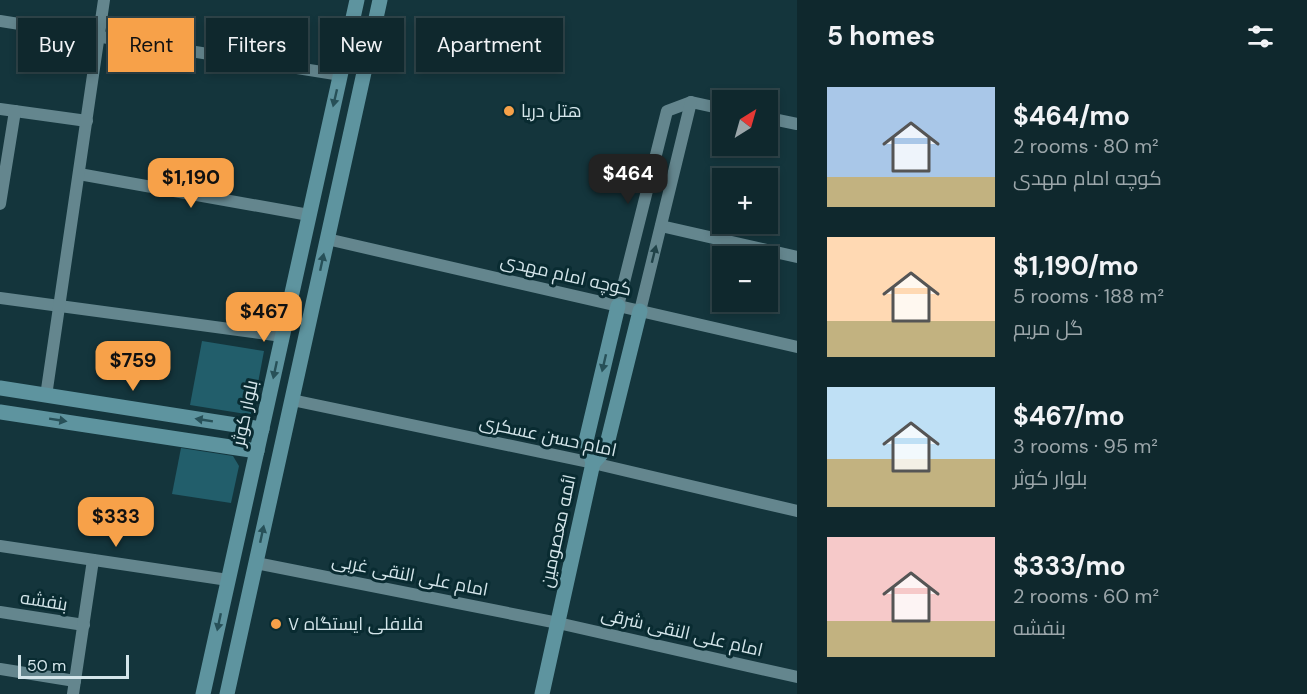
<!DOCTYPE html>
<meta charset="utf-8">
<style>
:root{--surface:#0f282d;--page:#1d3439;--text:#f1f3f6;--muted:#9ba6aa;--line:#2f4449;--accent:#f7a149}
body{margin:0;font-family:"DM Sans",Cairo,sans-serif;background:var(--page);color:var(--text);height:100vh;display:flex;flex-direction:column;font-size:22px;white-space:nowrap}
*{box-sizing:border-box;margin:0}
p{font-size:20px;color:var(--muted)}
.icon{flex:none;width:33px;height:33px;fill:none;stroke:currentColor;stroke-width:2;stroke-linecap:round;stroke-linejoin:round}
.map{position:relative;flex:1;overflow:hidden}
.panel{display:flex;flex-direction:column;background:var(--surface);width:510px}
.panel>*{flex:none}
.hud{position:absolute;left:18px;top:18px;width:570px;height:54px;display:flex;gap:12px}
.needle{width:39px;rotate:37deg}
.buttons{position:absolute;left:712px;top:90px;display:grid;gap:12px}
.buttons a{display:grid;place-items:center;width:66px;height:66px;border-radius:0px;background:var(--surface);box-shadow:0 3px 9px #0003,0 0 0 2px var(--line);font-size:30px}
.scale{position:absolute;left:18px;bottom:15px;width:111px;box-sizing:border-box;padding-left:6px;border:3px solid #d4e5ea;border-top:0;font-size:16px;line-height:21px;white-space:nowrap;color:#d4e5ea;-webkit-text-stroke:4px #092b31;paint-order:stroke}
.price{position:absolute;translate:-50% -51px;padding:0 14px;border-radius:12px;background:var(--accent);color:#111;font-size:20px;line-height:39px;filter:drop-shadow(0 2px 3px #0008)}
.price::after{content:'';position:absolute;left:50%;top:36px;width:18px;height:14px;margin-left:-9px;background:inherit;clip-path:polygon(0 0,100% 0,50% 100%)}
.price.on{background:#222;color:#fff}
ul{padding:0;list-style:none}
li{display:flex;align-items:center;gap:18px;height:150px;padding:0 30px}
li span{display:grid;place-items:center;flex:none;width:168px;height:120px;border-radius:0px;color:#555}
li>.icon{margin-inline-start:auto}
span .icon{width:72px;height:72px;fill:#fffc;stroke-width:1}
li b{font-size:26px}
h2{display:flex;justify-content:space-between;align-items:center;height:72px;padding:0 30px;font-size:26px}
.tag{padding:0 21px;border-radius:0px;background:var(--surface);box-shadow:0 3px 9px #0003,0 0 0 2px var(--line);font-size:21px;line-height:54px}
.tag.on{background:var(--accent);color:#111}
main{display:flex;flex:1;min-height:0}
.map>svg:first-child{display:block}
.green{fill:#225e6b}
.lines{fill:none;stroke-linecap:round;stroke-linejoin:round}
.street{stroke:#64868e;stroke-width:12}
.secondary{stroke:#5e949f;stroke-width:15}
.oneway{fill:#275058}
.oneway2{fill:#204248}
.poi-dot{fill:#f7a149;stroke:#092b31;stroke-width:2}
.labels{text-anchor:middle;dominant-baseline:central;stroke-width:6;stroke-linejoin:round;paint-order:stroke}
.poi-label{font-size:18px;fill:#d4e5ea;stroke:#092b31;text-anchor:start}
.street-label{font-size:18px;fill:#d4e5ea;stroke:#092b31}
</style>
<main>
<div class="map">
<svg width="797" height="694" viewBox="0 0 797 694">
<rect width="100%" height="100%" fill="#14353c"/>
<g class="green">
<polygon points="202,341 264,351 252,415 190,405"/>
<polygon points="181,448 233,456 239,466 231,503 172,494"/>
</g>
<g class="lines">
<g class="street">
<polyline points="0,21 341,75"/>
<polyline points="0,109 87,121"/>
<polyline points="768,118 797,124"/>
<polyline points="79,174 309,215"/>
<polyline points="0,204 15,111"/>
<polyline points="661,226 797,257"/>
<polyline points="327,239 797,347"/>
<polyline points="0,298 282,336"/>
<polyline points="618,306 667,111 691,102 723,109"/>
<polyline points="640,311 691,102"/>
<polyline points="46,396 104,0"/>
<polyline points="292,400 593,463 797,511"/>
<polyline points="0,546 228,580"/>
<polyline points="256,563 558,623 797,677"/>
<polyline points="0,612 84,625"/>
<polyline points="0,669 75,681"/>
<polyline points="73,694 93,560"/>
</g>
<g class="secondary">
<polyline points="0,388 262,429"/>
<polyline points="0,412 257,451"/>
<polyline points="593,463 586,441 618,306"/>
<polyline points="203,694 357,0"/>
<polyline points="227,694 380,0"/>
<polyline points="542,694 593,463 606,448 640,311"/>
</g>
</g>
<defs><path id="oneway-solid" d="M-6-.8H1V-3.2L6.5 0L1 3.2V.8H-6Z" transform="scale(1.5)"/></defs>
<g class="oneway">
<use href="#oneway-solid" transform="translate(335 98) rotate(103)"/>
<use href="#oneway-solid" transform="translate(322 262) rotate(-78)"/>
<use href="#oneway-solid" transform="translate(604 363) rotate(103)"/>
<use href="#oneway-solid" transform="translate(275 370) rotate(102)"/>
<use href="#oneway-solid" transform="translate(58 420) rotate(9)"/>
<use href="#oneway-solid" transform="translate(204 420) rotate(-171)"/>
<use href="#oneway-solid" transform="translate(262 534) rotate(-78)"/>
<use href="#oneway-solid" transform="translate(219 622) rotate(102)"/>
</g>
<use class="oneway2" href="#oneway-solid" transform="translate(654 254) rotate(-76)"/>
<g class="poi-dot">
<circle cx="509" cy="111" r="6"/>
<circle cx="276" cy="624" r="6"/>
</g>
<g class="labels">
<g class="poi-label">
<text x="521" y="111">هتل دریا</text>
<text x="288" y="624">فلافلی ایستگاه ۷</text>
</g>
<g class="street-label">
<text transform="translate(566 275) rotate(13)">کوچه امام مهدی</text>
<text transform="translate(245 413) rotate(-78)">بلوار کوثر</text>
<text transform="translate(548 436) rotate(12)">امام حسن عسکری</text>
<text transform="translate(558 531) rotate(-78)">ائمه معصومین</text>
<text transform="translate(410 575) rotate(11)">امام علی النقی غربی</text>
<text transform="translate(44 601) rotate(9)">بنفشه</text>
<text transform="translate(682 632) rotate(13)">امام علی النقی شرقی</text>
</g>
</g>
</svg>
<div class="buttons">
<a><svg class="needle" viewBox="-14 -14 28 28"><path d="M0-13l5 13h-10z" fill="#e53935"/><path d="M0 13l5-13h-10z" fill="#9ba6aa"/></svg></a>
<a>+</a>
<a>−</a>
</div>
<div class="scale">50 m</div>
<b class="price on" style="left:628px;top:205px">$464</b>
<b class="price" style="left:191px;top:209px">$1,190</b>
<b class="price" style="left:264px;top:343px">$467</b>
<b class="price" style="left:133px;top:392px">$759</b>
<b class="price" style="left:116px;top:548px">$333</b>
<div class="hud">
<a class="tag">Buy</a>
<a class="tag on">Rent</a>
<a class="tag">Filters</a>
<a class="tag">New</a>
<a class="tag">Apartment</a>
</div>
</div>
<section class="panel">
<h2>5 homes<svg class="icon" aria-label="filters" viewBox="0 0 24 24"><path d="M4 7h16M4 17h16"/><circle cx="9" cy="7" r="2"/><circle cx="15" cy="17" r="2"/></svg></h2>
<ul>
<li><span style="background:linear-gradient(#a9c7e8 75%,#c2b280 0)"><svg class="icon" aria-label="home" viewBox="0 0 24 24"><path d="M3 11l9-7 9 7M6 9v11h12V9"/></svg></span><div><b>$464/mo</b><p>2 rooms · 80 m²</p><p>کوچه امام مهدی</p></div></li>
<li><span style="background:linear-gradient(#ffd9b3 70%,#c2b280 0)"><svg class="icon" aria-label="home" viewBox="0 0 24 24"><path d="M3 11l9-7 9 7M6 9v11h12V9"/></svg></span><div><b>$1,190/mo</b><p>5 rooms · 188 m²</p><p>گل مریم</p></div></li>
<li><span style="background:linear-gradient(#bfe0f5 60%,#c2b280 0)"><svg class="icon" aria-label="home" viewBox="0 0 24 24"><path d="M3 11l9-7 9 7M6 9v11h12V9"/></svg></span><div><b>$467/mo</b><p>3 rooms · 95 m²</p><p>بلوار کوثر</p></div></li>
<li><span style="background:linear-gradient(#f6c9c9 70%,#c2b280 0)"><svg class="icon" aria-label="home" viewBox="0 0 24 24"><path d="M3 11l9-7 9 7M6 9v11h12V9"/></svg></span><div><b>$333/mo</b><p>2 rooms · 60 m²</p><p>بنفشه</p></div></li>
</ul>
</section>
</main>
